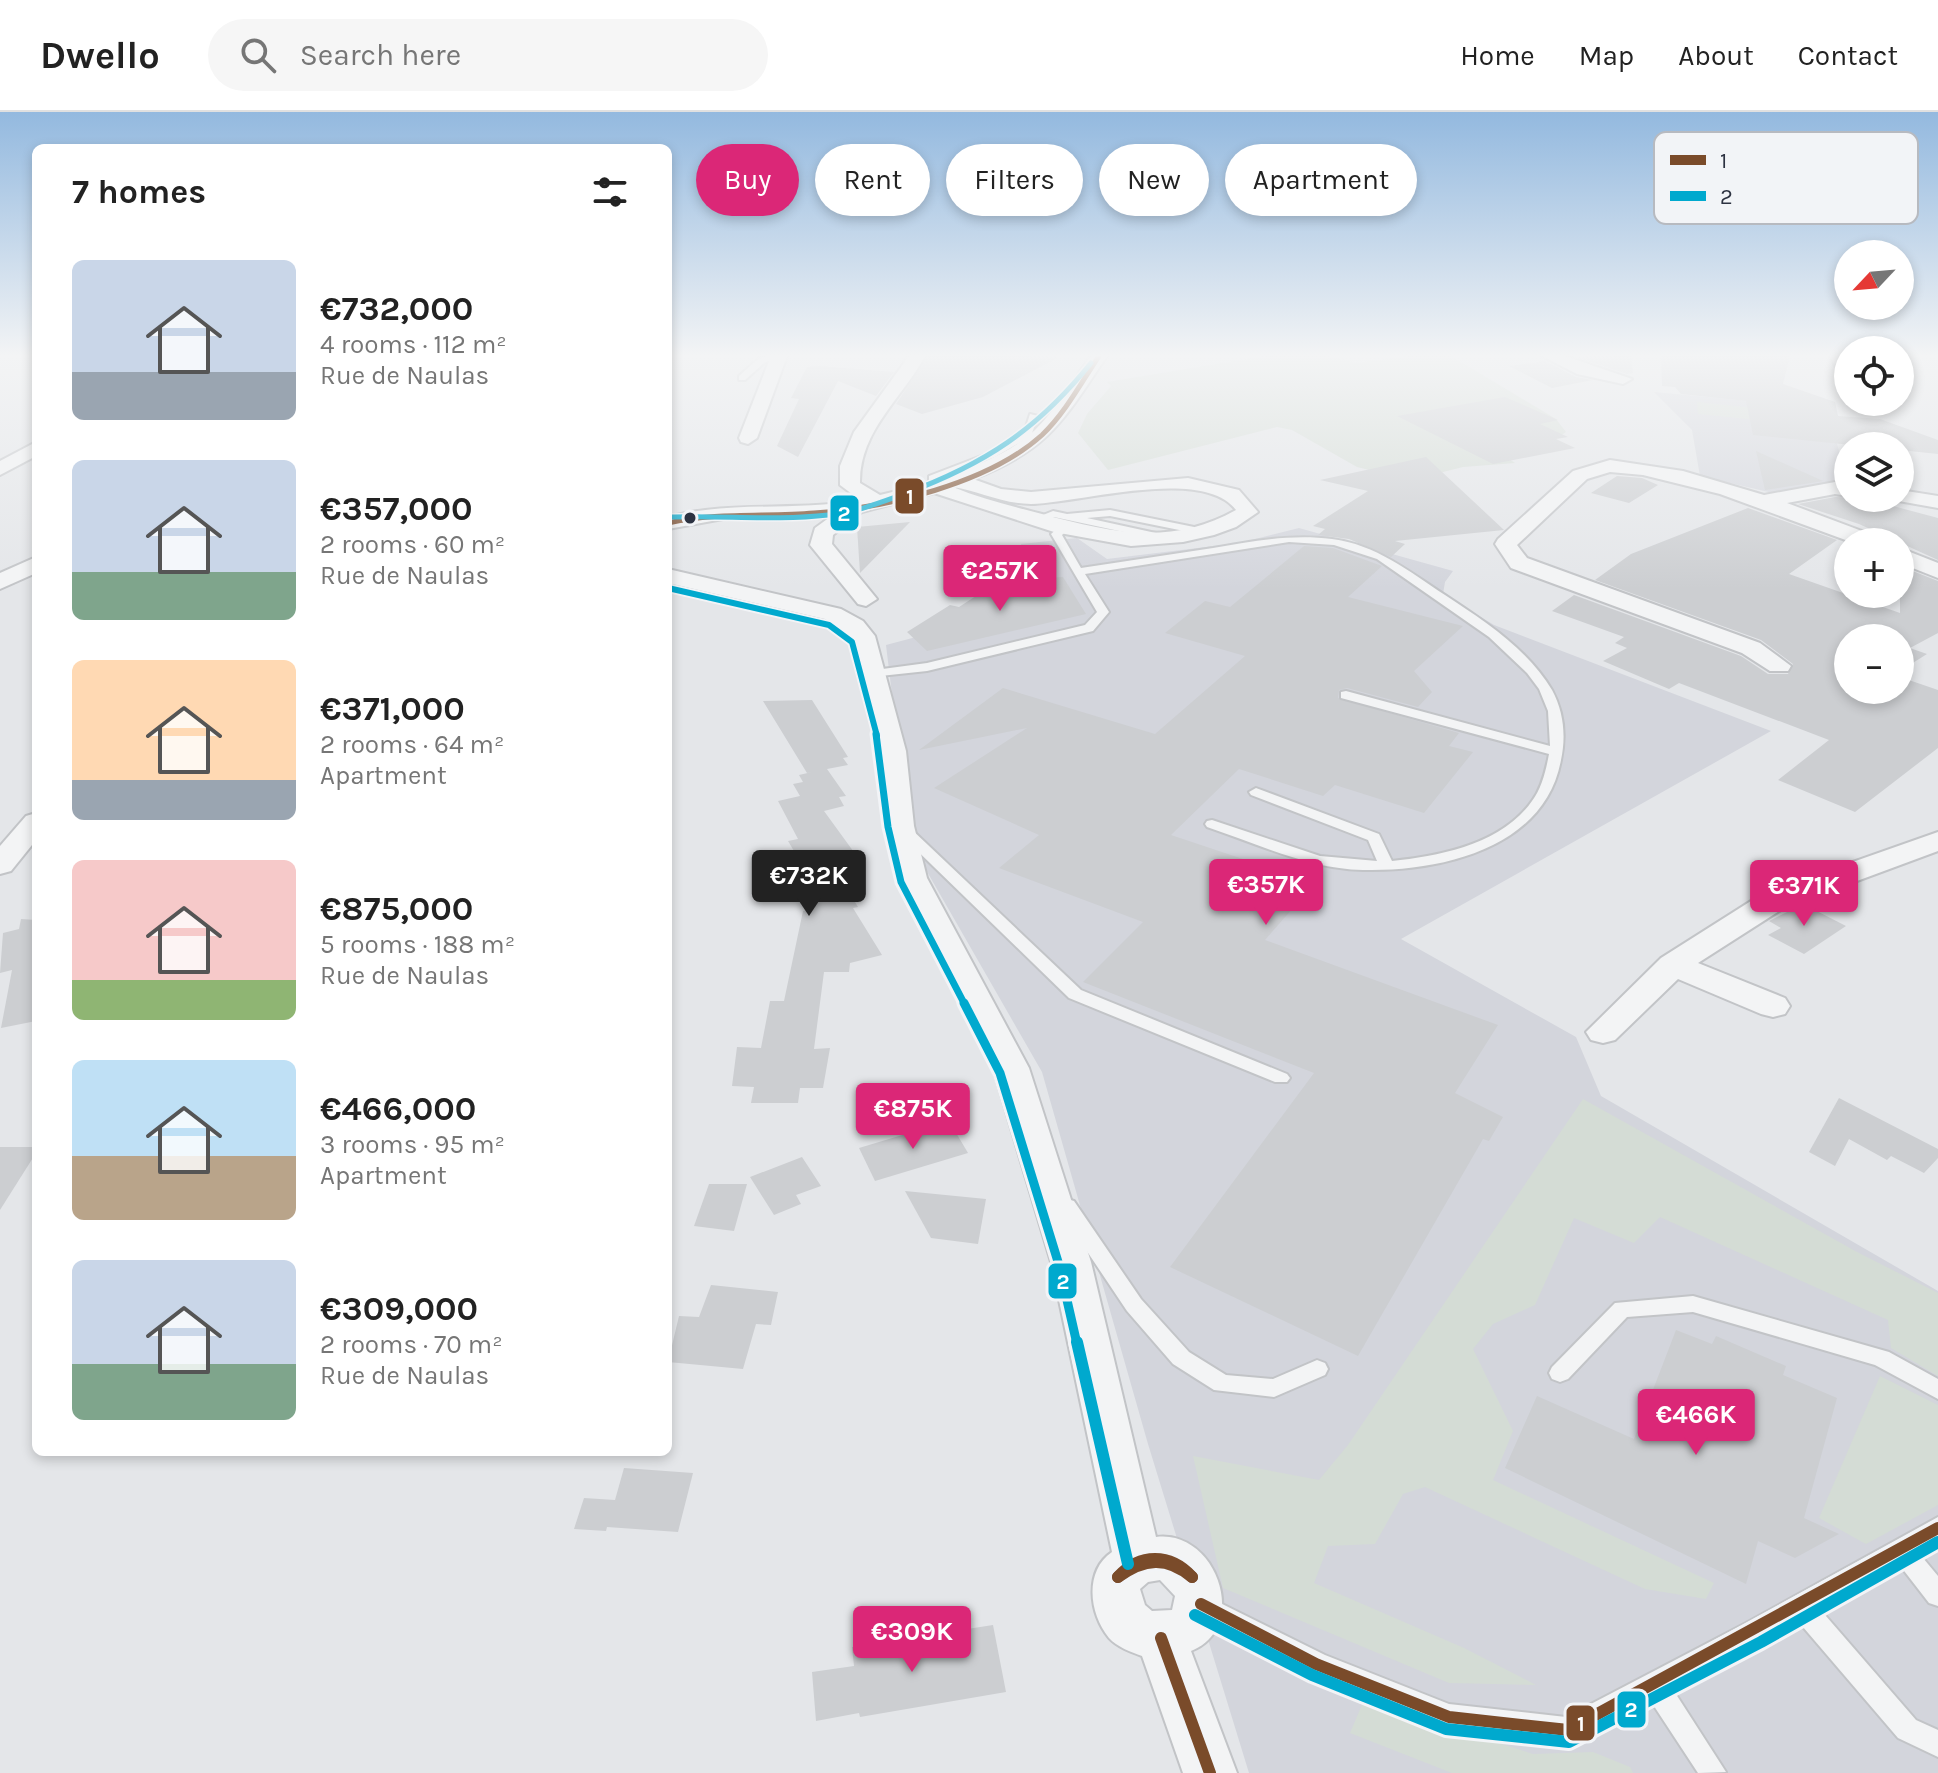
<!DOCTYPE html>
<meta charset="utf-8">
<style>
:root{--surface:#fff;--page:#f6f6f6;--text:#222;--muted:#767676;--line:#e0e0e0;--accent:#db2777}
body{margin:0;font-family:Karla,sans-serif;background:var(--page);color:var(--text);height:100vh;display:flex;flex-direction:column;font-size:30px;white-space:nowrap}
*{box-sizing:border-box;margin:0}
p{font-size:26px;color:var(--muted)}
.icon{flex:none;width:44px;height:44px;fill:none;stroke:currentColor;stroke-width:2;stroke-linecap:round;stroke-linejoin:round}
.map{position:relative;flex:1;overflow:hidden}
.side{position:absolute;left:32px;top:32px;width:640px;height:1312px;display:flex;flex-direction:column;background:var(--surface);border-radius:12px;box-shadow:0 4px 12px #0003}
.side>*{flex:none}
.banner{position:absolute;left:696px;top:32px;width:760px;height:72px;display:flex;gap:16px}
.needle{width:52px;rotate:244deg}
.controls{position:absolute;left:1834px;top:128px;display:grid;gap:16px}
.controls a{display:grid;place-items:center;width:80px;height:80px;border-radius:50%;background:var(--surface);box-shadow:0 4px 12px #0003;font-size:40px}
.price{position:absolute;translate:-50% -68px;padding:0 18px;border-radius:8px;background:var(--accent);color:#fff;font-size:26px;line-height:52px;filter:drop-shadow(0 2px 4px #0008)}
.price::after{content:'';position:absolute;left:50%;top:48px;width:24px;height:18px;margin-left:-12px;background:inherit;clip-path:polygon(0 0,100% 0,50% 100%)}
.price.active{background:#222;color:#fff}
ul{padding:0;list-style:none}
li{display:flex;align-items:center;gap:24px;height:200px;padding:0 40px}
li span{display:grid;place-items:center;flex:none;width:224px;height:160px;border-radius:12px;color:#555}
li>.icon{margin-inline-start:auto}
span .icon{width:96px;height:96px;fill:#fffc;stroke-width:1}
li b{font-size:34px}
h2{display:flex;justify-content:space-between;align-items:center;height:96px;padding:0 40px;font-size:34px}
.chip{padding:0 28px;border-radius:36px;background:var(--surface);box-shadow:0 4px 12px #0003;font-size:28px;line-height:72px}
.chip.active{background:var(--accent);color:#fff}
header{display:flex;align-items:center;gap:48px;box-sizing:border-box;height:112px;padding:0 40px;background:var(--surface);border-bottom:2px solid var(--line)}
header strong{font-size:38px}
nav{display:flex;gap:44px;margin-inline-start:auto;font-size:28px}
.search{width:560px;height:72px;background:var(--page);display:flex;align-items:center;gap:20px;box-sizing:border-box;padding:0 28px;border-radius:44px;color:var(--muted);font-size:30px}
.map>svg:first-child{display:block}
.built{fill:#d3d5dc}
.green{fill:#d4dcd5}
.building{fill:#ccced1}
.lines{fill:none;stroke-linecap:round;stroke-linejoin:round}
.lane-casing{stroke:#c2c4c7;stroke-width:4}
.street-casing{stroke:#c2c4c7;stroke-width:4}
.lane{fill:#f3f4f5;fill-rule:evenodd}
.street{fill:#f3f4f5;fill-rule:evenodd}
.bus-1-far1-casing{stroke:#f2f4f7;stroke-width:8}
.bus-1-casing{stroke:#f2f4f7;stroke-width:18}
.bus-2-far4-casing{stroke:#f2f4f7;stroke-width:8}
.bus-2-far3-casing{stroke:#f2f4f7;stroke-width:10}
.bus-2-far2-casing{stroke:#f2f4f7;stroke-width:13}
.bus-2-far1-casing{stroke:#f2f4f7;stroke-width:15}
.bus-2-casing{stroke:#f2f4f7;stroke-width:18}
.bus-1-far1{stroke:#7a4b2a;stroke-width:5}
.bus-1{stroke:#7a4b2a;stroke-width:12}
.bus-2-far4{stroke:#00a9ce;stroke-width:5}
.bus-2-far3{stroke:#00a9ce;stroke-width:6}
.bus-2-far2{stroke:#00a9ce;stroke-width:7}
.bus-2-far1{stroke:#00a9ce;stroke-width:9}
.bus-2{stroke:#00a9ce;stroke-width:12}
.bus-dot{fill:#2c3241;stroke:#f2f4f7;stroke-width:3}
.key{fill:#f2f4f7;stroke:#b7bac0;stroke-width:2}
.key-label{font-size:22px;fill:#2c3241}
.line-badge{stroke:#f2f4f7;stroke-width:3}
.badge-label{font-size:22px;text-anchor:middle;font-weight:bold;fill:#fff}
</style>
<header>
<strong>Dwello</strong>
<div class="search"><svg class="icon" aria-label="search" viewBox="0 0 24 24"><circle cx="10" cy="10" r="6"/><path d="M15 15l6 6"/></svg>Search here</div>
<nav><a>Home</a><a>Map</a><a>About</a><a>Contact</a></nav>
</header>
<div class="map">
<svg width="1938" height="1661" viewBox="0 0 1938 1661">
<rect width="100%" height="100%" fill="#e4e6e9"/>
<g class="built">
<polygon points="1654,280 1827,296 1848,371 1777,382 1700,364 1692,318"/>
<polygon points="1299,416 1453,459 1445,470 1443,482 1494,513 1771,619 1401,827 1576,925 1601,984 1938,1179 1938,1661 1249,1661 1148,1332 1042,960 910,730 886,533 1029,495 1021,432 1077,426 1107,447 1239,431"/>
</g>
<g class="green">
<polygon points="1265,244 1327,244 1357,251 1410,244 1451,244 1556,307 1566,320 1557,326 1489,333 1515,351 1463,355 1411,368 1357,355 1292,318 1277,315 1108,358 1078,321 1087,302 1111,274 1107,270"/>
<polygon points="1697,290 1755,296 1757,308 1698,302"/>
<polygon points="1583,987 1857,1140 1938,1181 1938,1264 1891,1236 1888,1208 1660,1105 1634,1131 1574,1106 1535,1193 1493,1212 1473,1237 1513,1319 1493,1368 1714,1471 1706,1487 1645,1477 1425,1375 1403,1382 1375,1432 1328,1434 1314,1471 1464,1536 1536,1573 1449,1571 1223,1476 1193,1344 1319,1368 1348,1333"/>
<polygon points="1880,1264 1938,1293 1938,1393 1866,1432 1819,1406"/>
<polygon points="1364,1588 1533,1642 1593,1640 1630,1655 1633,1661 1452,1661 1350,1621"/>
</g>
<g class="building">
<polygon points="928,244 1013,244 1059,245 983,285 922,302 896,292"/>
<polygon points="1631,244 1633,261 1627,262 1576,245"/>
<polygon points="1661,244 1790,244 1783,272 1835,290 1838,304 1880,307 1938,328 1938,342 1900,338 1900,334 1861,334 1753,323 1746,289 1681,282 1675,275 1662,274"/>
<polygon points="1545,249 1576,265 1593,268 1552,276 1509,254"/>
<polygon points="819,254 894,260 876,284 838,269 798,345 777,334 799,287 791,286 807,255"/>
<polygon points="1505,285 1558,308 1540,312 1568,325 1556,327 1575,336 1493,352 1397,304"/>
<polygon points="1756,339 1821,368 1824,369 1765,378"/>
<polygon points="1426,345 1504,418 1395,429 1405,432 1391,445 1349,427 1318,423 1325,417 1313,414 1368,379 1320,368"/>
<polygon points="1617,364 1642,366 1658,373 1629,391 1591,381"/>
<polygon points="1835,385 1863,386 1938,406 1938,448 1859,412 1798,392"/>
<polygon points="1748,396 1837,428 1789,462 1900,501 1900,454 1938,469 1938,521 1910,536 1927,542 1900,559 1900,526 1848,526 1848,578 1900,578 1900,565 1938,578 1938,636 1855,700 1778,668 1829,628 1679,571 1669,577 1603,549 1627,536 1615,531 1624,525 1552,499 1574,483 1741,544 1768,562 1788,562 1793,552 1761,528 1595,468 1631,442"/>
<polygon points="910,410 860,461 857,415"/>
<polygon points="1304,434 1333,436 1382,454 1348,485 1463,514 1414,559 1432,580 1418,595 1347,576 1339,578 1338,586 1459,621 1449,634 1473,640 1424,701 1335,673 1323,684 1239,657 1171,723 1315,771 1265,828 1498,913 1455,981 1503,1005 1489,1029 1483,1027 1358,1244 1170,1155 1314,961 1083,870 1143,810 999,756 1039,723 934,676 1027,616 919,638 1003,576 1155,622 1245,544 1165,521 1205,489 1230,495"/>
<polygon points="1063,465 1086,502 927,539 907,520 950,493 959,495 979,482 987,484 1006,468"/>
<polygon points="812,588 848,645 843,646 848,653 827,657 846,684 839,685 844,694 824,699 856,743 840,746 856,772 846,775 858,795 853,796 882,843 850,851 849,860 824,860 814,937 830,936 823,976 800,976 798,991 751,991 754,975 732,974 737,935 761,936 770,889 784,889 803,799 814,796 802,774 813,771 788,729 798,727 778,689 800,684 793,672 803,670 799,663 812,660 807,661 763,589"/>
<polygon points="1803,792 1846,814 1804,842 1768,823 1781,816 1769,809"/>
<polygon points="21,807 36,808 36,909 1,916 12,858 0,861 3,821 19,817"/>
<polygon points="1839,986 1938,1037 1938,1046 1924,1061 1891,1044 1887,1048 1849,1027 1835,1054 1809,1040"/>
<polygon points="949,1009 968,1041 875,1069 859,1036"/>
<polygon points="0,1035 36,1035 36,1041 0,1098"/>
<polygon points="802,1045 821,1074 796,1083 801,1092 774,1103 750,1065"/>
<polygon points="709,1072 747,1072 734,1119 694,1114"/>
<polygon points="905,1079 986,1087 978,1132 931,1126"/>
<polygon points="711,1173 778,1180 771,1213 756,1212 743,1257 668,1250 679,1204 699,1205"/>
<polygon points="1676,1218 1712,1232 1716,1224 1786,1254 1783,1263 1837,1286 1804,1406 1839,1422 1795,1446 1758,1429 1746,1472 1505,1356 1537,1284 1634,1327"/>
<polygon points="624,1356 693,1361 678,1420 607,1415 606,1419 574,1417 584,1386 615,1388"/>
<polygon points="993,1513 1006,1580 860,1605 859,1601 816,1609 812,1560 854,1554 852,1535"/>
</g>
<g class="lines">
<defs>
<g id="lane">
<polygon points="767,244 780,244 764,251 745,268 739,268 739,264 758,247"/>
<polygon points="1030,302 1038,304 1031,324 995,345 937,367 937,375 929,375 929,364 989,341 1024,321"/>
<polygon points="1110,398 1204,417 1209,420 1204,423 1110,404 1087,406 1165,423 1165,427 1161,428 1054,405 1038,410 1033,407 1053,399 1067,402"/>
<path d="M1059 415 1068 417 1062 423 1081 456C1125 449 1169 443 1213 436 1253 429 1291 422 1332 427 1375 432 1410 460 1445 483 1483 508 1528 537 1552 578 1564 600 1566 625 1561 648 1545 736 1441 760 1363 758 1309 757 1258 732 1207 715L1205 712 1207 709 1212 708 1320 744 1377 749 1368 728 1251 683 1249 680 1256 676 1379 722 1392 749C1440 744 1502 732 1532 689 1542 676 1546 658 1549 642L1341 586V580L1346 579 1550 634 1548 599 1539 577 1527 561 1489 525 1377 447 1334 433 1289 430 1085 462 1109 500 1093 519 927 559 871 565V559L875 558 927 551 1085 513 1097 500 1051 422Z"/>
<polygon points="904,714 909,715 1081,878 1287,962 1290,966 1287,970 1275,970 1069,886 899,721 897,718 899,715"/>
<polygon points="1067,1087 1074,1089 1141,1187 1189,1240 1226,1263 1273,1267 1317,1248 1325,1251 1328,1257 1325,1263 1274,1285 1214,1278 1173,1252 1127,1199 1060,1099 1057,1094 1060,1089"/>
<polygon points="1693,1184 1889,1240 1938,1267 1938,1287 1875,1253 1693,1200 1627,1205 1568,1267 1560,1270 1552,1267 1549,1261 1552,1255 1615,1191"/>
<polygon points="1938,1405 1938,1428 1918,1440 1938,1464 1938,1494 1929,1491 1898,1451 1819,1496 1916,1608 1938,1618 1938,1645 1898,1626 1797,1508 1672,1576 1726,1660 1698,1661 1650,1588 1568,1631 1449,1618 1307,1561 1193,1501 1190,1493 1193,1485 1202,1482 1325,1543 1449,1592 1566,1605 1746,1511"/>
</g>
<g id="street">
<polygon points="771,244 787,244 757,326 748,332 741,330 739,326"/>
<path d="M909 244H925C902 287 859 319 860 371L880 383C925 373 1001 351 1035 318 1057 296 1073 269 1091 244H1107C1063 309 1049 338 973 367L1001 377 1031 380 1188 366 1239 378 1258 400 1236 415 1214 423 1183 430 1131 434 1054 420 934 381 862 400 833 423 832 432 877 487 866 494 858 492 810 433 815 416 830 405 723 407 668 417V405C731 388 796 400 860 388L840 373V354L854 320ZM953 375C979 379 1003 392 1031 392 1080 391 1203 354 1236 398 1171 435 1109 420 1042 402 1012 394 982 387 953 375Z"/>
<polygon points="1542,244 1565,244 1632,267 1623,272 1577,262"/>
<polygon points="1830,244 1846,244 1848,268 1842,267"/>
<polygon points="1871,290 1890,290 1891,291 1882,296"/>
<polygon points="36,330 36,344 0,363 0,349"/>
<polygon points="1610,348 1683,359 1764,383 1835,370 1848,372 1848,384 1835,382 1787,391 1878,425 1881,430 1851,430 1720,382 1643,363 1610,360 1587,367 1517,433 1527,446 1760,531 1791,554 1788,559 1770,559 1742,541 1511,456 1495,432 1498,427 1573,359"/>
<polygon points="1900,378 1938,384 1938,396 1893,388 1900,386"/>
<polygon points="1900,436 1938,451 1938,466 1900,451"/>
<polygon points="36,445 36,461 0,477 0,461"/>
<path d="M668 457 841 497 863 509 875 524 906 639 914 714 927 766 1029 956 1091 1150 1156 1425C1216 1417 1251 1515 1191 1539L1237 1661H1183L1142 1544C1131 1540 1117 1535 1109 1526 1089 1502 1084 1459 1112 1440L1051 1150 993 956 897 766 886 714 880 639 851 525 825 507 668 471ZM1160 1468 1175 1484 1172 1498 1152 1499 1145 1493 1140 1477 1148 1470Z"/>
<polygon points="36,701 36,728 11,759 0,762 0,734 26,704"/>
<polygon points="1938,720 1938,739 1784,796 1698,851 1785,886 1790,894 1785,902 1773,905 1761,902 1678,867 1615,928 1603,931 1591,928 1586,920 1661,846 1762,782"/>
</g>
</defs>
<use href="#lane" class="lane-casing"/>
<use href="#street" class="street-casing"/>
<use href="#lane" class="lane"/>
<use href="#street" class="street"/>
<defs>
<path id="bus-1-far1" d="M668 411C717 400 765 405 814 401 885 396 988 372 1042 323 1065 301 1081 271 1099 244"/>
<g id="bus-1">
<path d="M1118 1465C1140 1441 1170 1441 1192 1465"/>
<path d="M1118 1465C1144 1446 1167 1444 1192 1465"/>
<polyline points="1201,1492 1316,1552 1449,1605 1568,1618 1938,1416"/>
<polyline points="1161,1526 1210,1661"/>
</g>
<path id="bus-2-far4" d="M669 405C722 403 775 409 828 403 854 401 879 391 904 382 985 352 1037 318 1091 251"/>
<polyline id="bus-2-far3" points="668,476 829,513 852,530 877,624"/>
<polyline id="bus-2-far2" points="876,622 888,715 901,770 965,893"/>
<polyline id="bus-2-far1" points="964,891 1000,961 1059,1153 1077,1232"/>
<g id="bus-2">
<polyline points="1077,1230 1128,1452"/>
<polyline points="1195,1503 1312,1563 1446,1617 1569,1630 1761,1530 1938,1430"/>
</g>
</defs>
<use href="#bus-1-far1" class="bus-1-far1-casing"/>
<use href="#bus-1" class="bus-1-casing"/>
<use href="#bus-2-far4" class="bus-2-far4-casing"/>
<use href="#bus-2-far3" class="bus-2-far3-casing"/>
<use href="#bus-2-far2" class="bus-2-far2-casing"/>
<use href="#bus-2-far1" class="bus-2-far1-casing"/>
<use href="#bus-2" class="bus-2-casing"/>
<use href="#bus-1-far1" class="bus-1-far1"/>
<use href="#bus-1" class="bus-1"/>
<use href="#bus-2-far4" class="bus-2-far4"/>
<use href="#bus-2-far3" class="bus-2-far3"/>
<use href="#bus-2-far2" class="bus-2-far2"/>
<use href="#bus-2-far1" class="bus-2-far1"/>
<use href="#bus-2" class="bus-2"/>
</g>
<linearGradient id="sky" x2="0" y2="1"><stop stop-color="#93b9df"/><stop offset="0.51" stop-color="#f3f4f5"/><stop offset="1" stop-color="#f3f4f5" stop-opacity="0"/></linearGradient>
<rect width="1938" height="477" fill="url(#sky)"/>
<circle class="bus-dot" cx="690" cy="406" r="7"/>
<rect x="1654" y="20" width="264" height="92" rx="12" class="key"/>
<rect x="1670" y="43" width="36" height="10" fill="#7a4b2a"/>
<rect x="1670" y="79" width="36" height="10" fill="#00a9ce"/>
<g class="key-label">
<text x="1720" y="56">1</text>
<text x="1720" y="92">2</text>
</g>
<g class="line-badge">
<rect x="894" y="365" width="31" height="38" rx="8" fill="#7a4b2a"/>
<rect x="829" y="382" width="31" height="38" rx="8" fill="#00a9ce"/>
<rect x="1047" y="1150" width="31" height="38" rx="8" fill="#00a9ce"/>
<rect x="1616" y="1578" width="31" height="39" rx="8" fill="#00a9ce"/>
<rect x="1565" y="1592" width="31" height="38" rx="8" fill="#7a4b2a"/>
</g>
<g class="badge-label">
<text x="910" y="392">1</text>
<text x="844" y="409">2</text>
<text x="1063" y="1177">2</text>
<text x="1631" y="1605">2</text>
<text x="1581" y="1619">1</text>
</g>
</svg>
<div class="controls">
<a><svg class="needle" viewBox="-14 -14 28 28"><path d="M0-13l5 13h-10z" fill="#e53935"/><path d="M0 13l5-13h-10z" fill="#767676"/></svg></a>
<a><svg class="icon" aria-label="locate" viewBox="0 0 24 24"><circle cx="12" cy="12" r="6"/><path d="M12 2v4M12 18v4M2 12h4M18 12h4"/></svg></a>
<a><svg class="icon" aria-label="layers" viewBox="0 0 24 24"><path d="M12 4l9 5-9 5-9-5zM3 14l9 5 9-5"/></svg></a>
<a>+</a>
<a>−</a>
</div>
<b class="price" style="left:1000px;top:501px">€257K</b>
<b class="price active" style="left:809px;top:806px">€732K</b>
<b class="price" style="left:1266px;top:815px">€357K</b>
<b class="price" style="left:1804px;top:816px">€371K</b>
<b class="price" style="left:913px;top:1039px">€875K</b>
<b class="price" style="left:1696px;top:1345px">€466K</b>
<b class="price" style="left:912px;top:1562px">€309K</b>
<div class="banner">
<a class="chip active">Buy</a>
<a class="chip">Rent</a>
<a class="chip">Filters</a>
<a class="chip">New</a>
<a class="chip">Apartment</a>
</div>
<section class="side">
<h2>7 homes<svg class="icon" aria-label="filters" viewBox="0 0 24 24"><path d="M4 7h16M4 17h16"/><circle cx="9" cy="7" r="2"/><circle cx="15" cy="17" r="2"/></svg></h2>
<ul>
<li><span style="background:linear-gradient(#c9d6e8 70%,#9aa5b1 0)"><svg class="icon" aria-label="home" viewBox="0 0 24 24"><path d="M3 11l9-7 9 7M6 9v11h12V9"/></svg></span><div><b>€732,000</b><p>4 rooms · 112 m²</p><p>Rue de Naulas</p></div></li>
<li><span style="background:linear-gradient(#c9d6e8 70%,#7fa58c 0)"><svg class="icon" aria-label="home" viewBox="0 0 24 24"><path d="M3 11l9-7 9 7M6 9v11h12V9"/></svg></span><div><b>€357,000</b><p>2 rooms · 60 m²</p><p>Rue de Naulas</p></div></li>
<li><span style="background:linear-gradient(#ffd9b3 75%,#9aa5b1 0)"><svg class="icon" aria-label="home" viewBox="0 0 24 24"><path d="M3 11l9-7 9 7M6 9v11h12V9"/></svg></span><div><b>€371,000</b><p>2 rooms · 64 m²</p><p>Apartment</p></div></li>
<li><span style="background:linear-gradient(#f6c9c9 75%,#8fb573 0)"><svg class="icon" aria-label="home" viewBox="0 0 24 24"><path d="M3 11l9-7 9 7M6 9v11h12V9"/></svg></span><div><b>€875,000</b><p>5 rooms · 188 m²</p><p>Rue de Naulas</p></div></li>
<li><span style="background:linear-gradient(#bfe0f5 60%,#b9a48a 0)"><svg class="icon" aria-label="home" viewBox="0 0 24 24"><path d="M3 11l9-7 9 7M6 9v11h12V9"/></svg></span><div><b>€466,000</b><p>3 rooms · 95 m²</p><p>Apartment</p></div></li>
<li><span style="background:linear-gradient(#c9d6e8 65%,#7fa58c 0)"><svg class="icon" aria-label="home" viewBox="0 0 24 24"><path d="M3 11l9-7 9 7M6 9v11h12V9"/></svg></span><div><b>€309,000</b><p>2 rooms · 70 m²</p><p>Rue de Naulas</p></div></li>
</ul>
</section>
</div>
